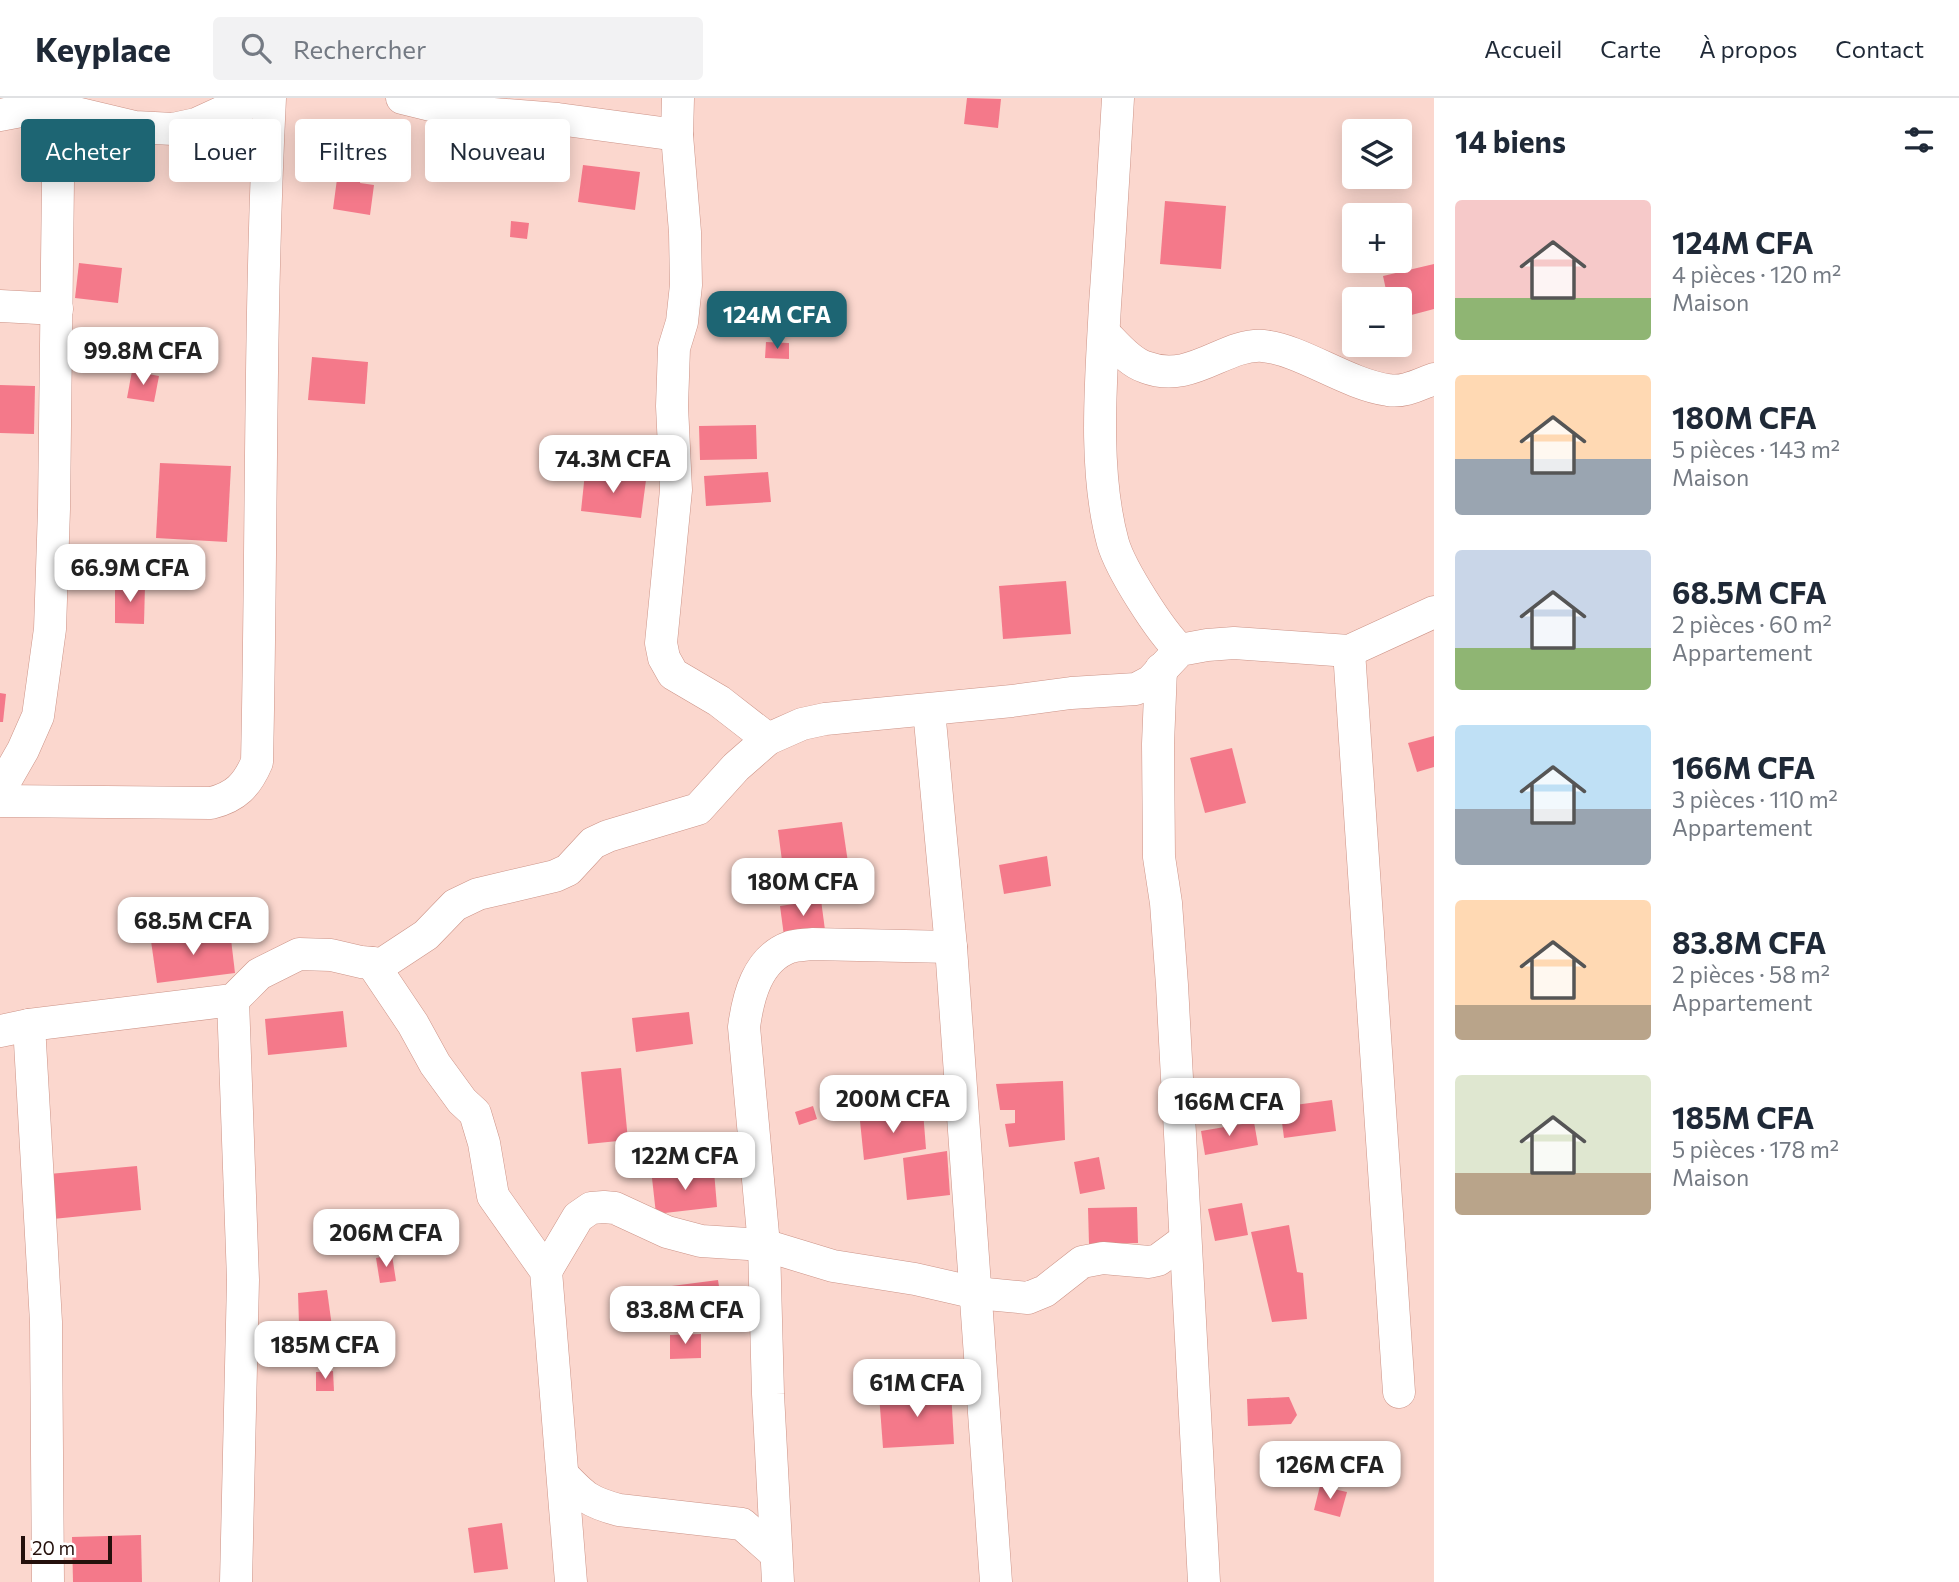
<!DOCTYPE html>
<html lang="fr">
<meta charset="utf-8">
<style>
:root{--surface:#fff;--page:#f2f2f3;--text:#1f2937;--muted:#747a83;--line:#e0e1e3;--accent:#1d6573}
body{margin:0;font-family:Commissioner,sans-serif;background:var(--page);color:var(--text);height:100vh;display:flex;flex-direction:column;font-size:26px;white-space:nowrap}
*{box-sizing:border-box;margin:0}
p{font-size:23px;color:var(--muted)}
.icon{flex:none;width:38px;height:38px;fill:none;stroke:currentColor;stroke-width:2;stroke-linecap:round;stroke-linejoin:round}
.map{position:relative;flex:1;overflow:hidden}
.side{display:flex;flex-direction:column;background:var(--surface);width:525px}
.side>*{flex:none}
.guide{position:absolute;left:21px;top:21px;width:665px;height:63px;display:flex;gap:14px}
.tools{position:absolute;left:1342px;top:21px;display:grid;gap:14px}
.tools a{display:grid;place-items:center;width:70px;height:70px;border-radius:7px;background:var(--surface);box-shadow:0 4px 18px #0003;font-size:35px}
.scale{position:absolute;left:21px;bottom:18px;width:91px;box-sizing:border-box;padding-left:7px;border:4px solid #24100c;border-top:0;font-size:19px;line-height:24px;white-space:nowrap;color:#24100c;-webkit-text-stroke:5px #fff;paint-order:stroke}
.price{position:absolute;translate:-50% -60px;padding:0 16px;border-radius:14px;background:#fff;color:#222;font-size:23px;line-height:46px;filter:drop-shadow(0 2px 4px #0008)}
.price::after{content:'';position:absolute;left:50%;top:42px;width:21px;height:16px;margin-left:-10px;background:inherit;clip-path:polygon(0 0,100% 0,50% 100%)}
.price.on{background:var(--accent);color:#fff}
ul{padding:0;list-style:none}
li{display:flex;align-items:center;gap:21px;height:175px;padding:0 21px}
li span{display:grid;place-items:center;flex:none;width:196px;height:140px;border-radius:7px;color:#555}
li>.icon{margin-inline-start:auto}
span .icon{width:84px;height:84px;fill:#fffc;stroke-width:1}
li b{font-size:30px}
h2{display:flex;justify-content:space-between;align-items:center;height:84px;padding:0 21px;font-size:30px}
.chip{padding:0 24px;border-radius:7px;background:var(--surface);box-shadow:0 4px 18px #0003;font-size:24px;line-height:63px}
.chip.on{background:var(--accent);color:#fff}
header{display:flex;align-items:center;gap:42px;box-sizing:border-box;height:98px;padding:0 35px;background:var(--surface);border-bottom:2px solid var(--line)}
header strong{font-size:33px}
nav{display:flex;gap:38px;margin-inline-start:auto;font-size:24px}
.search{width:490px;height:63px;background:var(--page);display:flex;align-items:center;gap:18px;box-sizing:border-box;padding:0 24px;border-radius:7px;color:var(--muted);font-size:26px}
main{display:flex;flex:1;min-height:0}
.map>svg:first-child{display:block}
.building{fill:#f4798a}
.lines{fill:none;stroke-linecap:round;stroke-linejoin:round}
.minor-casing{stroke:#cc9387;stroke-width:33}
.minor{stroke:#fff;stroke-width:32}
</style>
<header>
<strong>Keyplace</strong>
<div class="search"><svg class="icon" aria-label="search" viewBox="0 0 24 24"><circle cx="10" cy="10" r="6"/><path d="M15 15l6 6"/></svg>Rechercher</div>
<nav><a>Accueil</a><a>Carte</a><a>À propos</a><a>Contact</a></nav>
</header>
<main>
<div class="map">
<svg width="1434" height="1484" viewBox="0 0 1434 1484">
<rect width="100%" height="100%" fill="#fbd7ce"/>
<g class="building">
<polygon points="967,0 1001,1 998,30 964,26"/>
<polygon points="583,67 640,74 635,112 578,104"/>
<polygon points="350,78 361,79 360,85 374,87 370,117 333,111 337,81 350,83"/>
<polygon points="1165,103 1226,108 1221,171 1160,166"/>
<polygon points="511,123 529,125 527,141 510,139"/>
<polygon points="79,165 122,170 118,205 75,200"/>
<polygon points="1434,166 1434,211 1400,220 1400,201 1388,201 1383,178"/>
<polygon points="766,244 789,245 789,261 765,260"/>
<polygon points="312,259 368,264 365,306 308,302"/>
<polygon points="132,273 159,278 154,304 127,300"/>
<polygon points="0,287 35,288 34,336 0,335"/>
<polygon points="756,327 757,361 700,362 699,328"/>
<polygon points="160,365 231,368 227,444 156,440"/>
<polygon points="768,374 771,404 706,408 704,378"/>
<polygon points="585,375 646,382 641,420 581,413"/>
<polygon points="1066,483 1071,536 1003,541 999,488"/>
<polygon points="115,487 145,487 144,526 115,525"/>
<polygon points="0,595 6,596 3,624 0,624"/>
<polygon points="1434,638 1434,669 1417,674 1408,645"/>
<polygon points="1232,650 1246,705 1205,715 1190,660"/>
<polygon points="842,724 850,778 785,786 778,732"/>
<polygon points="1047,758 1051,788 1004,796 999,767"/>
<polygon points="821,802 825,832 784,838 780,808"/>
<polygon points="230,833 235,875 157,885 151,843"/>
<polygon points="343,913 347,949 268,957 265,921"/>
<polygon points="689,914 693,946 636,954 632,920"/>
<polygon points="621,970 628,1042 588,1046 581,974"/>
<polygon points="1063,983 1065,1042 1009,1049 1005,1026 1015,1025 1015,1012 1000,1012 996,986"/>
<polygon points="1332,1002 1336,1033 1284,1040 1280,1009"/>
<polygon points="813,1008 817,1021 799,1027 795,1014"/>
<polygon points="923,1013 926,1051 864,1062 860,1023"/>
<polygon points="1254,1024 1258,1047 1205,1057 1201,1033"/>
<polygon points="947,1053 950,1097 907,1102 903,1060"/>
<polygon points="1099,1059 1105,1091 1080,1096 1074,1064"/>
<polygon points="137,1068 141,1112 53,1121 49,1076"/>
<polygon points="714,1073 717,1109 656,1116 652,1080"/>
<polygon points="1242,1105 1248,1137 1215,1143 1208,1111"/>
<polygon points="1137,1109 1138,1145 1089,1146 1088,1110"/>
<polygon points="1289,1127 1297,1174 1303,1175 1307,1221 1272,1224 1251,1134"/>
<polygon points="392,1157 396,1183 380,1185 376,1160"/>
<polygon points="718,1182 723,1215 669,1222 664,1189"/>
<polygon points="327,1192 335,1251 305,1255 299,1226 298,1195"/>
<polygon points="701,1236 701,1260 670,1261 670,1237"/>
<polygon points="333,1273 334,1293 316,1293 316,1274"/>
<polygon points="951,1292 954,1346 883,1350 879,1296"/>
<polygon points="1289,1299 1297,1317 1291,1326 1248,1328 1247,1301"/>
<polygon points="1320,1388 1347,1394 1340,1419 1314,1412"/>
<polygon points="502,1425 508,1471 474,1475 468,1430"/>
<polygon points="141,1437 142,1484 73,1484 72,1439"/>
</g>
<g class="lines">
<defs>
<g id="minor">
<polyline points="402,0 455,13 558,21 677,37"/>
<polyline points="678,0 677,37 685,134 686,187 682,224 674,250 672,308 676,392 661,545 664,560 673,576 719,603 768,641"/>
<path d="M1118 0C1114 69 1110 138 1105 207 1101 282 1093 372 1113 445 1121 472 1160 533 1180 552"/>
<polyline points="0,17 37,10 59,11 135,29 173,31 196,26 240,6 269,3"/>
<polyline points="0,208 57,211"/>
<path d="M1104 235C1115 246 1129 264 1145 269 1192 287 1224 245 1263 248 1302 252 1346 286 1388 292 1404 295 1420 286 1434 281"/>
<polyline points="1349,553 1399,1294"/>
<polyline points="1161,571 1158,646 1159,759 1166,805 1172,887 1204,1484"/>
<polyline points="929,612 951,849 996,1484"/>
<polyline points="0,692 23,652 38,618 50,531 54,411 59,0"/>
<path d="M0 703 211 705C236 699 247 687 257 664 262 442 259 221 270 0"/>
<polyline points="372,865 413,926 435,966 462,1003 475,1015 484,1045 493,1098 546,1173 571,1484"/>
<polyline points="233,902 243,1182 236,1484"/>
<polyline points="29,927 46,1224 48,1484"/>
<polyline points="0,933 29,927 233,902 259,876 299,856 331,857 361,864 382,866 426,837 455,807 478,796 555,778 568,772 593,745 608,738 698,711 736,669 768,641 802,626 825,621 1012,603 1071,595 1136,591 1151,583 1180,552 1207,547 1234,545 1349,553 1434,514"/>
<polyline points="546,1173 578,1119 591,1110 604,1109 615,1110 667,1134 701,1143 764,1147 833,1168 915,1181 976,1195 1028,1200 1045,1193 1082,1164 1103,1160 1149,1164 1158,1162 1185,1142"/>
<path d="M563 1377C584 1399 589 1404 619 1412L742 1426 775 1455"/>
<path d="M778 1484 768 1296 764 1147 744 929C748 899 757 861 790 849 797 847 805 847 812 846L951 849"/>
</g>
</defs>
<use href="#minor" class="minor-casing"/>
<use href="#minor" class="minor"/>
</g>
</svg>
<div class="tools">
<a><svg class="icon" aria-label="layers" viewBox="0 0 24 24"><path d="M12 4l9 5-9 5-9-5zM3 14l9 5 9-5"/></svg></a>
<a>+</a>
<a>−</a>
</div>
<div class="scale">20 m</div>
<b class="price on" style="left:777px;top:253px">124M CFA</b>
<b class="price" style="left:143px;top:289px">99.8M CFA</b>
<b class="price" style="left:613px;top:397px">74.3M CFA</b>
<b class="price" style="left:130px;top:506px">66.9M CFA</b>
<b class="price" style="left:803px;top:820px">180M CFA</b>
<b class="price" style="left:193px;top:859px">68.5M CFA</b>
<b class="price" style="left:893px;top:1037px">200M CFA</b>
<b class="price" style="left:1229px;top:1040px">166M CFA</b>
<b class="price" style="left:685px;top:1094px">122M CFA</b>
<b class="price" style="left:386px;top:1171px">206M CFA</b>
<b class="price" style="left:685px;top:1248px">83.8M CFA</b>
<b class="price" style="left:325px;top:1283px">185M CFA</b>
<b class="price" style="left:917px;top:1321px">61M CFA</b>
<b class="price" style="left:1330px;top:1403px">126M CFA</b>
<div class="guide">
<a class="chip on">Acheter</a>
<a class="chip">Louer</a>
<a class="chip">Filtres</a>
<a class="chip">Nouveau</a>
</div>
</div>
<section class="side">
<h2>14 biens<svg class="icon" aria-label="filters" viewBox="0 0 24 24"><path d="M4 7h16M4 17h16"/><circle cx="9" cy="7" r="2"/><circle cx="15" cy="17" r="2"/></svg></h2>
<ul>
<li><span style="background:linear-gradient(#f6c9c9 70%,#8fb573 0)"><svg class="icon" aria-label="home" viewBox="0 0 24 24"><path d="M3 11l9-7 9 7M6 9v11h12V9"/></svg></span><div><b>124M CFA</b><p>4 pièces · 120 m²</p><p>Maison</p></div></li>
<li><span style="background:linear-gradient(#ffd9b3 60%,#9aa5b1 0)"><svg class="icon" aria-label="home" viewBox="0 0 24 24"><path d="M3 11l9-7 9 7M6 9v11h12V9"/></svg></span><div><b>180M CFA</b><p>5 pièces · 143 m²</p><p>Maison</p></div></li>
<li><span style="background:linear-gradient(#c9d6e8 70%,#8fb573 0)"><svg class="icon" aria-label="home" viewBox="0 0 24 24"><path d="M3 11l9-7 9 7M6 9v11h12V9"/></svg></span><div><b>68.5M CFA</b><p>2 pièces · 60 m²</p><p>Appartement</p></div></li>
<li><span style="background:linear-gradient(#bfe0f5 60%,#9aa5b1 0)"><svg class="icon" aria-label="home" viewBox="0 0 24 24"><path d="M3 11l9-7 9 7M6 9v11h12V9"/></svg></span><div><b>166M CFA</b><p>3 pièces · 110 m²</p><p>Appartement</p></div></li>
<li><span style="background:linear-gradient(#ffd9b3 75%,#b9a48a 0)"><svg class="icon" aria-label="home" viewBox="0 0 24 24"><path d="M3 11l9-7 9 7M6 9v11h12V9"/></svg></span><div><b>83.8M CFA</b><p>2 pièces · 58 m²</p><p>Appartement</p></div></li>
<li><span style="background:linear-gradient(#dfe7d0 70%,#b9a48a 0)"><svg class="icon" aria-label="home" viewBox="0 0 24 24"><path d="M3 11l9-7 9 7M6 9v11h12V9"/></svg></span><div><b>185M CFA</b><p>5 pièces · 178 m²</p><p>Maison</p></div></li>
</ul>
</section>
</main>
